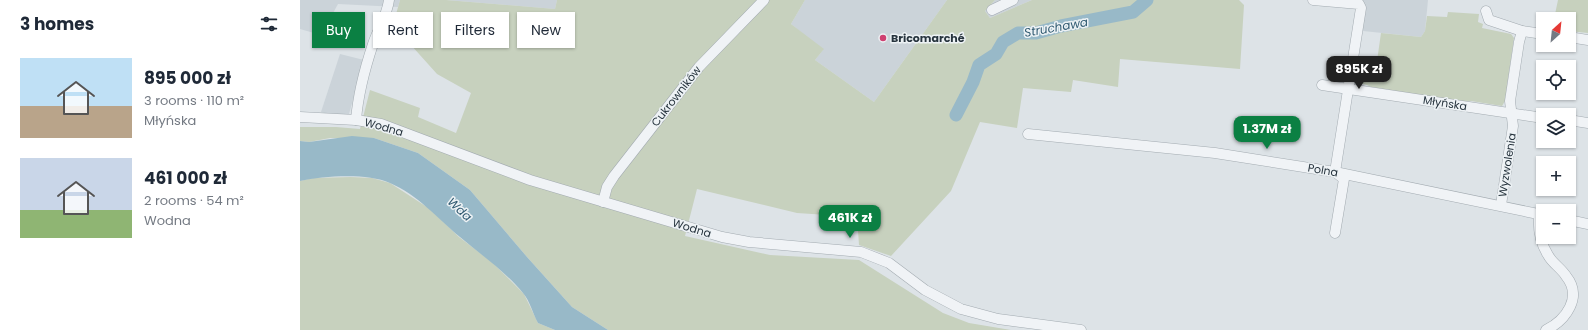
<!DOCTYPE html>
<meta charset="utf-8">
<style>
:root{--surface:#fff;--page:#f2f2f3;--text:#1f2937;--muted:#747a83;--accent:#0b8043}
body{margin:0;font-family:Poppins,sans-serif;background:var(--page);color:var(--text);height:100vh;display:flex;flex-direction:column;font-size:15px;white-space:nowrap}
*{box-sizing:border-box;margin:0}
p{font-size:13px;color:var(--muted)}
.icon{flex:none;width:22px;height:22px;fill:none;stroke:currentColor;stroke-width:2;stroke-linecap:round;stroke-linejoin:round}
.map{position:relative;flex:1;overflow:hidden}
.panel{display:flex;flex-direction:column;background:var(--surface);width:300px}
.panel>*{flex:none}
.top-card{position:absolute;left:12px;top:12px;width:380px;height:36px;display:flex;gap:8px}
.needle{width:26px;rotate:27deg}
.buttons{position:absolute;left:1236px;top:12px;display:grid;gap:8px}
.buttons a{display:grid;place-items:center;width:40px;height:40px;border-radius:0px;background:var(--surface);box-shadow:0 1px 3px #0004;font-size:20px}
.price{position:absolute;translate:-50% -34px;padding:0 9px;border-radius:8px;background:var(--accent);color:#fff;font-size:13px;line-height:26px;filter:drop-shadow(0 1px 2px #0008)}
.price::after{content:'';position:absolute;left:50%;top:24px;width:12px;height:9px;margin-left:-6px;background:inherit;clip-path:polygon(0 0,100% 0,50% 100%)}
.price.current{background:#222;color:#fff}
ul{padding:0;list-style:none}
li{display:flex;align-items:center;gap:12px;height:100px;padding:0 20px}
li span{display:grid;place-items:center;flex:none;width:112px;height:80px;border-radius:0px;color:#555}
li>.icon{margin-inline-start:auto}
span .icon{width:48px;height:48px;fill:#fffc;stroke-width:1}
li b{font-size:17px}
h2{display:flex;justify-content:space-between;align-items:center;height:48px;padding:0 20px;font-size:17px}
.pill{padding:0 14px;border-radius:0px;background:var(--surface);box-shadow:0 1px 3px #0004;font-size:14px;line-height:36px}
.pill.current{background:var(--accent);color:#fff}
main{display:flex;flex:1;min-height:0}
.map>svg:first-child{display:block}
.built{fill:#cbd3d9}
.green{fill:#c7d1be}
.water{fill:#98b9c8}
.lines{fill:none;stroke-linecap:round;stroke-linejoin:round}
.river{stroke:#98b9c8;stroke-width:13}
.minor-casing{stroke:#a3abb1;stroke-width:11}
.minor{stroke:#f0f3f6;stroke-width:10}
.poi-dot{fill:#cf4071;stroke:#edf2f5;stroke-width:1.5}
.labels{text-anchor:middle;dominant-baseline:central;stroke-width:3;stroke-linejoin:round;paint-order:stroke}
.poi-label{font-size:11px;font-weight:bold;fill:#27343e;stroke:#edf2f5;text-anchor:start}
.street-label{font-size:11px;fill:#27343e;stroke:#edf2f5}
.water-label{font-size:12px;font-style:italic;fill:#315b72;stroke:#edf2f5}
</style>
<main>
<section class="panel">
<h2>3 homes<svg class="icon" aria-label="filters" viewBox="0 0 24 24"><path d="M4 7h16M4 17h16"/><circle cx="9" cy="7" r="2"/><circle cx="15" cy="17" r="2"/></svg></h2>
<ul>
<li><span style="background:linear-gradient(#bfe0f5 60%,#b9a48a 0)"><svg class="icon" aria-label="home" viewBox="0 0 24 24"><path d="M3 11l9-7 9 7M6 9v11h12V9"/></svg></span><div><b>895 000 zł</b><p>3 rooms · 110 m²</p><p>Młyńska</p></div></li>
<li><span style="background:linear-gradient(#c9d6e8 65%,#8fb573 0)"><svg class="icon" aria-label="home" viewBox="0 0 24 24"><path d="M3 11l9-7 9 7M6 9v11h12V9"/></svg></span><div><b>461 000 zł</b><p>2 rooms · 54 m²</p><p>Wodna</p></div></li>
</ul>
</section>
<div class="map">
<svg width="1288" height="330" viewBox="0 0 1288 330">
<rect width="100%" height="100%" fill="#dde3e7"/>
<g class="built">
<polygon points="0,0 100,0 98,7 38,4 21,35 0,29"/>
<polygon points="146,0 257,0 255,9"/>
<polygon points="505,0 647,0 574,102 515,60 523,50 491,24"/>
<polygon points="695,0 732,0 690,18 685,11"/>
<polygon points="1063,0 1128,0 1125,31 1121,37 1063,31"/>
<polygon points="40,54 64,60 49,114 27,114 21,112"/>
</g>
<g class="green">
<polygon points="100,0 146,0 255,9 257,0 505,0 491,24 524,49 515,60 574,102 647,0 695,0 685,11 690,18 732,0 939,0 944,5 940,69 820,59 818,87 773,80 771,92 723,88 717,128 680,122 651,191 591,256 559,245 557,217 497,213 397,189 385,236 470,255 559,260 643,313 669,323 711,330 308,330 272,307 227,257 170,190 118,153 74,138 30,138 9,142 0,141 0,127 36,127 60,129 70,90 120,108 118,117 156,133 171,93 137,74 93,25"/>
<polygon points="1258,0 1288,0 1288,33 1269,31 1269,19 1254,19"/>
<polygon points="1148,12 1179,14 1178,22 1183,24 1182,28 1211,34 1214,38 1205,101 1202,106 1171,101 1164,102 1071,87 1067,85 1055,82 1056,79 1058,80 1062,58 1077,61 1081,33 1121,37 1125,31 1127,16 1147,17"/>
<polygon points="51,177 72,178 90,183 130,209 159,237 192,262 224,294 238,323 255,330 0,330 0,181 13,178"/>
</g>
<path class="water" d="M52 136 74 138 118 153 170 190 227 257 272 307 308 330H255L238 323C233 314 230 301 223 293 205 271 181 255 160 237 137 218 118 195 90 183 67 173 25 176 0 181V141L9 142Z"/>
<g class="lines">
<polyline class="river" points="656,115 673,82 679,65 696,54 703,42 718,33 736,33 761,26 833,12 847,0"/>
<defs>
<g id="minor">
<polyline points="1013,0 1059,4 1061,8 1035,172 1044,179 1035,233"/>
<polyline points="692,10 713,0"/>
<polyline points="1186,11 1189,20 1222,31 1243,34"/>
<polyline points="1269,37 1288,40"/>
<polyline points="1022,85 1243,118"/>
<polyline points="0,117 56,120 81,124 230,180 422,237 449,242 561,252 589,263 625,290 661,309 698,319 781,330"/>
<path d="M56 120C58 95 65 68 73 44 78 29 87 16 89 0"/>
<polyline points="1269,120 1288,123"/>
<polyline points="728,134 915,153 1035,172 1243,215"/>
<polyline points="303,202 307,187 314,176 399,67 464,0"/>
<polyline points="1201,205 1213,126 1210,101 1219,42 1222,31"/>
<path d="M1239 214C1238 228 1240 243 1248 255 1252 263 1261 268 1266 276 1283 297 1266 320 1246 330"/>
<polyline points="1269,220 1288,224"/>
</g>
</defs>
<use href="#minor" class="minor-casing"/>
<use href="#minor" class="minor"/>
</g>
<circle class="poi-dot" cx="583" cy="38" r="4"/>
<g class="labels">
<g class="poi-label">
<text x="591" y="38">Bricomarché</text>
</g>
<g class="street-label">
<text transform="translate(376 96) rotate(-52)">Cukrowników</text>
<text transform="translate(1145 103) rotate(9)">Młyńska</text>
<text transform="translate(84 127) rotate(16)">Wodna</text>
<text transform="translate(1207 165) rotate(-81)">Wyzwolenia</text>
<text transform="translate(1023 170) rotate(10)">Polna</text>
<text transform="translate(392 228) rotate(17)">Wodna</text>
</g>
<g class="water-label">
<text transform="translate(756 27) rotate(-10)">Struchawa</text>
<text transform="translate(160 209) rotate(43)">Wda</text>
</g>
</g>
</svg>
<div class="buttons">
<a><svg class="needle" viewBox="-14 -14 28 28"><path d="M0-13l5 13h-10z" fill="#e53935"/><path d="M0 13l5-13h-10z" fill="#747a83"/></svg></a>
<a><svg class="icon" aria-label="locate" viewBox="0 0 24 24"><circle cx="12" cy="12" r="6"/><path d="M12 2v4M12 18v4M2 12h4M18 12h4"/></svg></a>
<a><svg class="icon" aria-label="layers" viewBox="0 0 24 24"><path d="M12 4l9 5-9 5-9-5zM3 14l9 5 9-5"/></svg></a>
<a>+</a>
<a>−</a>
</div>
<b class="price current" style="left:1059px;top:90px">895K zł</b>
<b class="price" style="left:967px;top:150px">1.37M zł</b>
<b class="price" style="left:550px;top:239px">461K zł</b>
<div class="top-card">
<a class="pill current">Buy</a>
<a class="pill">Rent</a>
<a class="pill">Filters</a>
<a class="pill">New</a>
</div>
</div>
</main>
